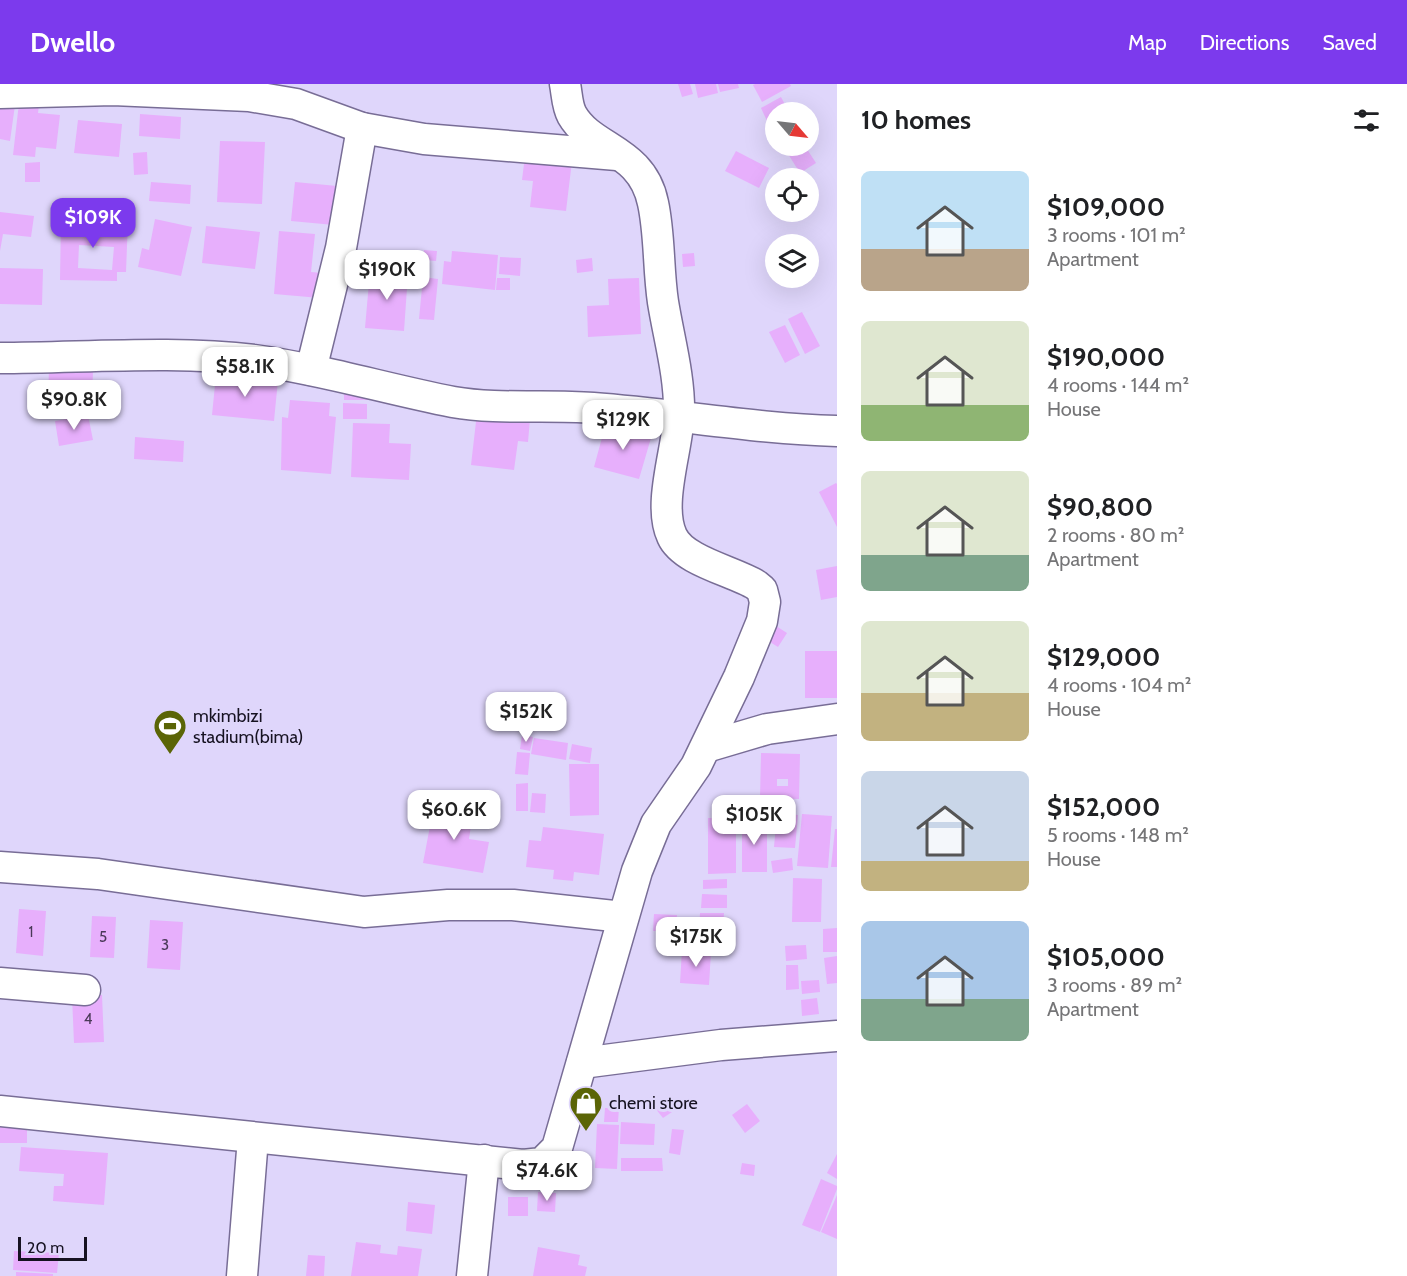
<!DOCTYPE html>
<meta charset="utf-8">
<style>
:root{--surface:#fff;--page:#f2f2f2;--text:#202124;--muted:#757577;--accent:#7c3aed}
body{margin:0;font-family:Cabin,sans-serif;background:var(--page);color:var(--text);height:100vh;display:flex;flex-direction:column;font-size:22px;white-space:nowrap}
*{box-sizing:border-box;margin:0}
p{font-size:20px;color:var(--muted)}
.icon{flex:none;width:33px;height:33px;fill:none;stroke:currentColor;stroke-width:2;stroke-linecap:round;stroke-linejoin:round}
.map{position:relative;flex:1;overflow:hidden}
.drawer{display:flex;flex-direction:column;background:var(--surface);width:570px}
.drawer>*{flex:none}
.needle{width:39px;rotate:118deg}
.fabs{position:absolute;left:765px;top:18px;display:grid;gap:12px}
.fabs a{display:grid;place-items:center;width:54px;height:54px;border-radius:50%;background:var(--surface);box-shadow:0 6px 24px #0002;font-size:30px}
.scale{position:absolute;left:18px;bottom:15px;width:69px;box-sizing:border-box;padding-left:6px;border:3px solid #161221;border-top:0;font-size:16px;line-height:21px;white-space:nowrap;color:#161221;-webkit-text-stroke:4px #dfd6fb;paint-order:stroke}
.price{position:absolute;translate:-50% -51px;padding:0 14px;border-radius:12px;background:#fff;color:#222;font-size:20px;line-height:39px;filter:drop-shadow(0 2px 3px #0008)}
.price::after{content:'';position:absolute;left:50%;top:36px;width:18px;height:14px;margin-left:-9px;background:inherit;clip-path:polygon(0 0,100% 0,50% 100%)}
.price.selected{background:var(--accent);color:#fff}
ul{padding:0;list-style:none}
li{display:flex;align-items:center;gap:18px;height:150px;padding:0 24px}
li span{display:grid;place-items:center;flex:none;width:168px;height:120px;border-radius:9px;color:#555}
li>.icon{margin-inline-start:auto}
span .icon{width:72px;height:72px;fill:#fffc;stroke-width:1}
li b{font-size:26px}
h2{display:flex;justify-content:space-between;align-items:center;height:72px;padding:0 24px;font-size:26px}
header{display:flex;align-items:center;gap:36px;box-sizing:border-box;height:84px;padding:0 30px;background:var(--accent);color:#fff}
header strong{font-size:28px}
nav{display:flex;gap:33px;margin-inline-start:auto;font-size:21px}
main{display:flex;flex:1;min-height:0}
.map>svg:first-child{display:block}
.building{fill:#e7affc;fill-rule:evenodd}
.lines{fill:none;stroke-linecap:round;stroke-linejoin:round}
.minor-casing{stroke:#786d96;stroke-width:33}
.minor{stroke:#fff;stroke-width:30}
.labels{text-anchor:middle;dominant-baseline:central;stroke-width:6;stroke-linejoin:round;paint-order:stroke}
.number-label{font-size:15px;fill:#4a3958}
.poi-label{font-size:18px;fill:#161221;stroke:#dfd6fb;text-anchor:start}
</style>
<header>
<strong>Dwello</strong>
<nav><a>Map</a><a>Directions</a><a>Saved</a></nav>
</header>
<main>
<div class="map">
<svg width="837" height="1192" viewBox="0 0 837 1192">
<rect width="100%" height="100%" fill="#dfd6fb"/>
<g class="building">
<polygon points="678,0 690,0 693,10 682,13"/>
<polygon points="695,0 716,0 718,9 698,14"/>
<polygon points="718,0 738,0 739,4 720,8"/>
<polygon points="755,0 790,0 791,2 762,18 753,1"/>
<polygon points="781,13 789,28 776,28 776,35 768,39 761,24"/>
<polygon points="19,19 39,21 38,29 60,31 56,65 36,63 35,73 13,71"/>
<polygon points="0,20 15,21 10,57 0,55"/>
<polygon points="140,30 181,33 180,55 139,52"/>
<polygon points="78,36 122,40 119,73 74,69"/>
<polygon points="220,57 265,58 262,120 217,118"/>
<polygon points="783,62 805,62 816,79 800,89"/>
<polygon points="736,67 769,84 759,104 725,87"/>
<polygon points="147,68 148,90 134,91 133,69"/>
<polygon points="525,72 572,77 566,127 530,123 533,97 522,96"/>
<polygon points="40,78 40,98 25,98 25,79"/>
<polygon points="151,98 191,101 190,120 149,117"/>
<polygon points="295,98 337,102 334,141 291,137"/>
<polygon points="0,128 34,132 31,153 3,150 0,167"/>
<path d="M61 135 128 136 126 188H117V197L60 196ZM79 161 114 163 112 186 78 184Z"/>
<polygon points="155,135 192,143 181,192 138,183 142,164 149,166"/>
<polygon points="206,142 260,148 255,185 202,179"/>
<polygon points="279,147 315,150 311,188 322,189 320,214 274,210"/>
<polygon points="424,166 437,167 436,177 423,176"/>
<polygon points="452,167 498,171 495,206 442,200 444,177 451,178"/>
<polygon points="694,169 695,182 683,183 682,170"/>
<polygon points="500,173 521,174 520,192 499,190"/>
<polygon points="592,174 593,187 577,189 576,176"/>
<polygon points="0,184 43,185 42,221 0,220"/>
<polygon points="370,187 408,190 404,247 365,244"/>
<polygon points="423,193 438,195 434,236 419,235"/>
<polygon points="497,194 510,194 510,206 496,206"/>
<polygon points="639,194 641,250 588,253 587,222 609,221 608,195"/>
<polygon points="802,228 820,262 805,270 788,235"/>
<polygon points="785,241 800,271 785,279 769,248"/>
<polygon points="49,285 93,287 92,316 48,315"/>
<polygon points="216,291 278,296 274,337 212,331"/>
<polygon points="344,302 375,303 374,316 344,316"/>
<polygon points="290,316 330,319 329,332 336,333 331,390 281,386 282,333 288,334"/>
<polygon points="343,319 367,320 367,335 343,335"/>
<polygon points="477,329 530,335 528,358 518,357 514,386 471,381"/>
<polygon points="88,331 93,356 59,362 55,337"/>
<polygon points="611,337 636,344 635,350 651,354 639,395 594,383 603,350 607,351"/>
<polygon points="353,339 390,340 389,359 411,360 409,396 351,393"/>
<polygon points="135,353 184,357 183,378 134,375"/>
<polygon points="836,399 837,400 837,443 819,408"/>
<polygon points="837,482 837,513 821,516 816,486"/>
<polygon points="773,540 787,549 778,563 765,555"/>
<rect x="805" y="567" width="32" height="47"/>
<polygon points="522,651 533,653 530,667 520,665"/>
<polygon points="534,654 568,659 566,676 531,670"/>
<polygon points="572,660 592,664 590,679 569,675"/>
<polygon points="517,668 530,669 528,691 515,690"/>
<path d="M761 669 800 670 799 715 760 714ZM777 695H788V702H777Z"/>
<polygon points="569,680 599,680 599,731 570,732"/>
<polygon points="528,699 528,727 516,727 516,700"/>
<polygon points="532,709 546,710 545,729 530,728"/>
<polygon points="434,721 473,728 469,755 489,758 483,789 423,779"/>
<polygon points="777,729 798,731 795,764 774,763"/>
<polygon points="802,730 832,732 828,784 797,782"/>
<polygon points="708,734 736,734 736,789 708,790"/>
<rect x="742" y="737" width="25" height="51"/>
<polygon points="543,743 604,750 599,791 574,788 573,797 553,795 554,786 526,783 529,756 541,757"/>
<polygon points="835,745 837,745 837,783 831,783"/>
<polygon points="792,774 793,786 773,789 771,777"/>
<polygon points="793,794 822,795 821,838 792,838"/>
<polygon points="727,795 727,804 703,805 703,796"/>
<polygon points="702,810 727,811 727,824 701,824"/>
<polygon points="19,825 46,827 43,872 16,869"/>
<polygon points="700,829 724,829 723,848 699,847"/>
<polygon points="654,830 677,831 676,848 653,847"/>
<polygon points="92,832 116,833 114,874 90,873"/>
<polygon points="150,836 183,838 180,886 147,884"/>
<polygon points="837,844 837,868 823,868 823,845"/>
<polygon points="806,861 807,875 786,877 785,862"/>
<polygon points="682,866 711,868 709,901 680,899"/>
<polygon points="837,872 837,899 827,900 824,874"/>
<polygon points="786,881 798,881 799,905 786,906"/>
<polygon points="819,896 820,908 802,910 801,897"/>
<polygon points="102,911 104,958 74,959 72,912"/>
<polygon points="817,914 819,930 802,932 801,916"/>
<polygon points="664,1017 672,1028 663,1034 655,1024"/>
<polygon points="747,1020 760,1037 745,1049 732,1031"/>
<polygon points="605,1024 619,1024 618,1038 604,1038"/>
<polygon points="27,1038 27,1059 0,1059 0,1039"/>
<polygon points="621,1038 655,1040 654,1061 620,1060"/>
<polygon points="597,1040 619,1041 617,1085 595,1084"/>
<polygon points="672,1045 684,1046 680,1071 669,1069"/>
<polygon points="21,1063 108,1069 104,1121 53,1117 54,1102 63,1102 64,1090 19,1087"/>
<polygon points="837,1070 837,1095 827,1089"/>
<polygon points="621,1074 662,1074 663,1087 621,1087"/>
<polygon points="742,1079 755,1081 754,1092 740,1090"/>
<polygon points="821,1095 837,1102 837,1105 820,1148 802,1141"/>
<polygon points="538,1108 556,1109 555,1128 537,1127"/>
<polygon points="837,1111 837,1155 821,1148"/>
<rect x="508" y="1113" width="20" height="19"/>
<polygon points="408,1118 435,1121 432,1150 406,1147"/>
<polygon points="356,1158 381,1161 380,1169 397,1171 398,1162 422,1165 418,1192 351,1192"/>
<polygon points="538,1163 580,1171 578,1181 587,1183 585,1192 533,1192"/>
<polygon points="14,1167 59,1169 57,1189 13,1186"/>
<polygon points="308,1171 325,1172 324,1192 306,1192"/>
<polygon points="16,1188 53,1190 53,1192 16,1192"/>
</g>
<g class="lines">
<defs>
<g id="minor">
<polyline points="0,9 113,6 249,12 296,20 362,44 424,55 617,71"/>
<path d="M0 274C81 274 174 266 254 276 321 285 386 305 453 318 499 326 547 320 593 324 675 330 755 345 837 347"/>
<polyline points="311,286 341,164 362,44"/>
<polyline points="706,663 767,645 837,635"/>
<polyline points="0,783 98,790 364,828 448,821 513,821 623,833"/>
<polyline points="0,899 85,906"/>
<polyline points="582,979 721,961 837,952"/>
<path d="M0 1027 523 1081 542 1079 557 1064 637 787 656 740 696 682 739 593 762 537 765 518 762 506 756 501C733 487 683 477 672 452 657 420 678 364 679 330 680 293 669 255 663 218 658 185 660 151 653 119 642 65 592 66 572 31 567 22 567 10 565 0"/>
<polyline points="242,1192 253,1054"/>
<polyline points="472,1192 484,1076"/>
</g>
</defs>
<use href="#minor" class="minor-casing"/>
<use href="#minor" class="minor"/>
</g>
<defs>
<symbol id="stadium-pin" viewBox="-11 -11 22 30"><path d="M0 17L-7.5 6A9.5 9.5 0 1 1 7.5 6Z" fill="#5b6506" stroke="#dfd6fb"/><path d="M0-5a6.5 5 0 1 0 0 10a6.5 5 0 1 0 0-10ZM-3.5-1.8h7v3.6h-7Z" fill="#fff"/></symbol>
<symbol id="shop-pin" viewBox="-11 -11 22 30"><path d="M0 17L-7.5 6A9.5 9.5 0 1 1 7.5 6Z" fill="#5b6506" stroke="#dfd6fb"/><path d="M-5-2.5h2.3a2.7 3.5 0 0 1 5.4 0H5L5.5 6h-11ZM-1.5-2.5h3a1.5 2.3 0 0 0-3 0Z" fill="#fff"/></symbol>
</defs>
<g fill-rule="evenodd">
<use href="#stadium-pin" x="151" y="623" width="38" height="52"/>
<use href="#shop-pin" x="567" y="1000" width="38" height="52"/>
</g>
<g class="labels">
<g class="number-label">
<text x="31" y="848">1</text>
<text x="103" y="853">5</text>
<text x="165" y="861">3</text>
<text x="88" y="935">4</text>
</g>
<g class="poi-label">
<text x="193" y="632">mkimbizi<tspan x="193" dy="21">stadium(bima)</tspan></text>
<text x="609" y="1019">chemi store</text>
</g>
</g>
</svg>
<div class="fabs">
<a><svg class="needle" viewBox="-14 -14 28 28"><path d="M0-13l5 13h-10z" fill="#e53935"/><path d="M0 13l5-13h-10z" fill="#757577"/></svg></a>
<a><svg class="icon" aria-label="locate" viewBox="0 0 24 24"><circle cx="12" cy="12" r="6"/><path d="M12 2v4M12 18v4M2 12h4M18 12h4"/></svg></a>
<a><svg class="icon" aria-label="layers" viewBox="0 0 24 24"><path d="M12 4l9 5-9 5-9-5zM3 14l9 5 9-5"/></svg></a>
</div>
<div class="scale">20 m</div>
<b class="price selected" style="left:93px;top:165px">$109K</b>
<b class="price" style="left:387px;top:217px">$190K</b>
<b class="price" style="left:245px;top:314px">$58.1K</b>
<b class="price" style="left:74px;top:347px">$90.8K</b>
<b class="price" style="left:623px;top:367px">$129K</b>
<b class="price" style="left:526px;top:659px">$152K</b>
<b class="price" style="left:454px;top:757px">$60.6K</b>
<b class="price" style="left:754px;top:762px">$105K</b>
<b class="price" style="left:696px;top:884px">$175K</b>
<b class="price" style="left:547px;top:1118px">$74.6K</b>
</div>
<section class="drawer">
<h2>10 homes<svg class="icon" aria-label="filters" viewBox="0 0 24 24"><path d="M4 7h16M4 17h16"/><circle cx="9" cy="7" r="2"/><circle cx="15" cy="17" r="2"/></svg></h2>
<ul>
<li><span style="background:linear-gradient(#bfe0f5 65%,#b9a48a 0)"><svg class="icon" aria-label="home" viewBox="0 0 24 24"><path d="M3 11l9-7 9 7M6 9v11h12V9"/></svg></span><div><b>$109,000</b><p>3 rooms · 101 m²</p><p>Apartment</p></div></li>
<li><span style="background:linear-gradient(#dfe7d0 70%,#8fb573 0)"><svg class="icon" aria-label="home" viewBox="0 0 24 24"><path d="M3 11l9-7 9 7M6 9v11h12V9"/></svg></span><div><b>$190,000</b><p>4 rooms · 144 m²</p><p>House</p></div></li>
<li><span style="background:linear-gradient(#dfe7d0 70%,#7fa58c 0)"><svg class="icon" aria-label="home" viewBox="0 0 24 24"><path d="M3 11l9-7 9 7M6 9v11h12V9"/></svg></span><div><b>$90,800</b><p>2 rooms · 80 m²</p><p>Apartment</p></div></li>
<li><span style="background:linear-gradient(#dfe7d0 60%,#c2b280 0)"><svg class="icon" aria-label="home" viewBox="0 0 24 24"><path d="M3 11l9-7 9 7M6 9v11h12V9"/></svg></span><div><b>$129,000</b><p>4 rooms · 104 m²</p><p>House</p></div></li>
<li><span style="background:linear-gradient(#c9d6e8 75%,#c2b280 0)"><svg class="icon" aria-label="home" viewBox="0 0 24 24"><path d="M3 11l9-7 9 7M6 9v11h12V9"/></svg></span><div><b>$152,000</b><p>5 rooms · 148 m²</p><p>House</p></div></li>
<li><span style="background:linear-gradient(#a9c7e8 65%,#7fa58c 0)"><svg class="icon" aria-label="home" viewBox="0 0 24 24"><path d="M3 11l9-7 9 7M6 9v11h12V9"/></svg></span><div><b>$105,000</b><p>3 rooms · 89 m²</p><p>Apartment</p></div></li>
</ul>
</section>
</main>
